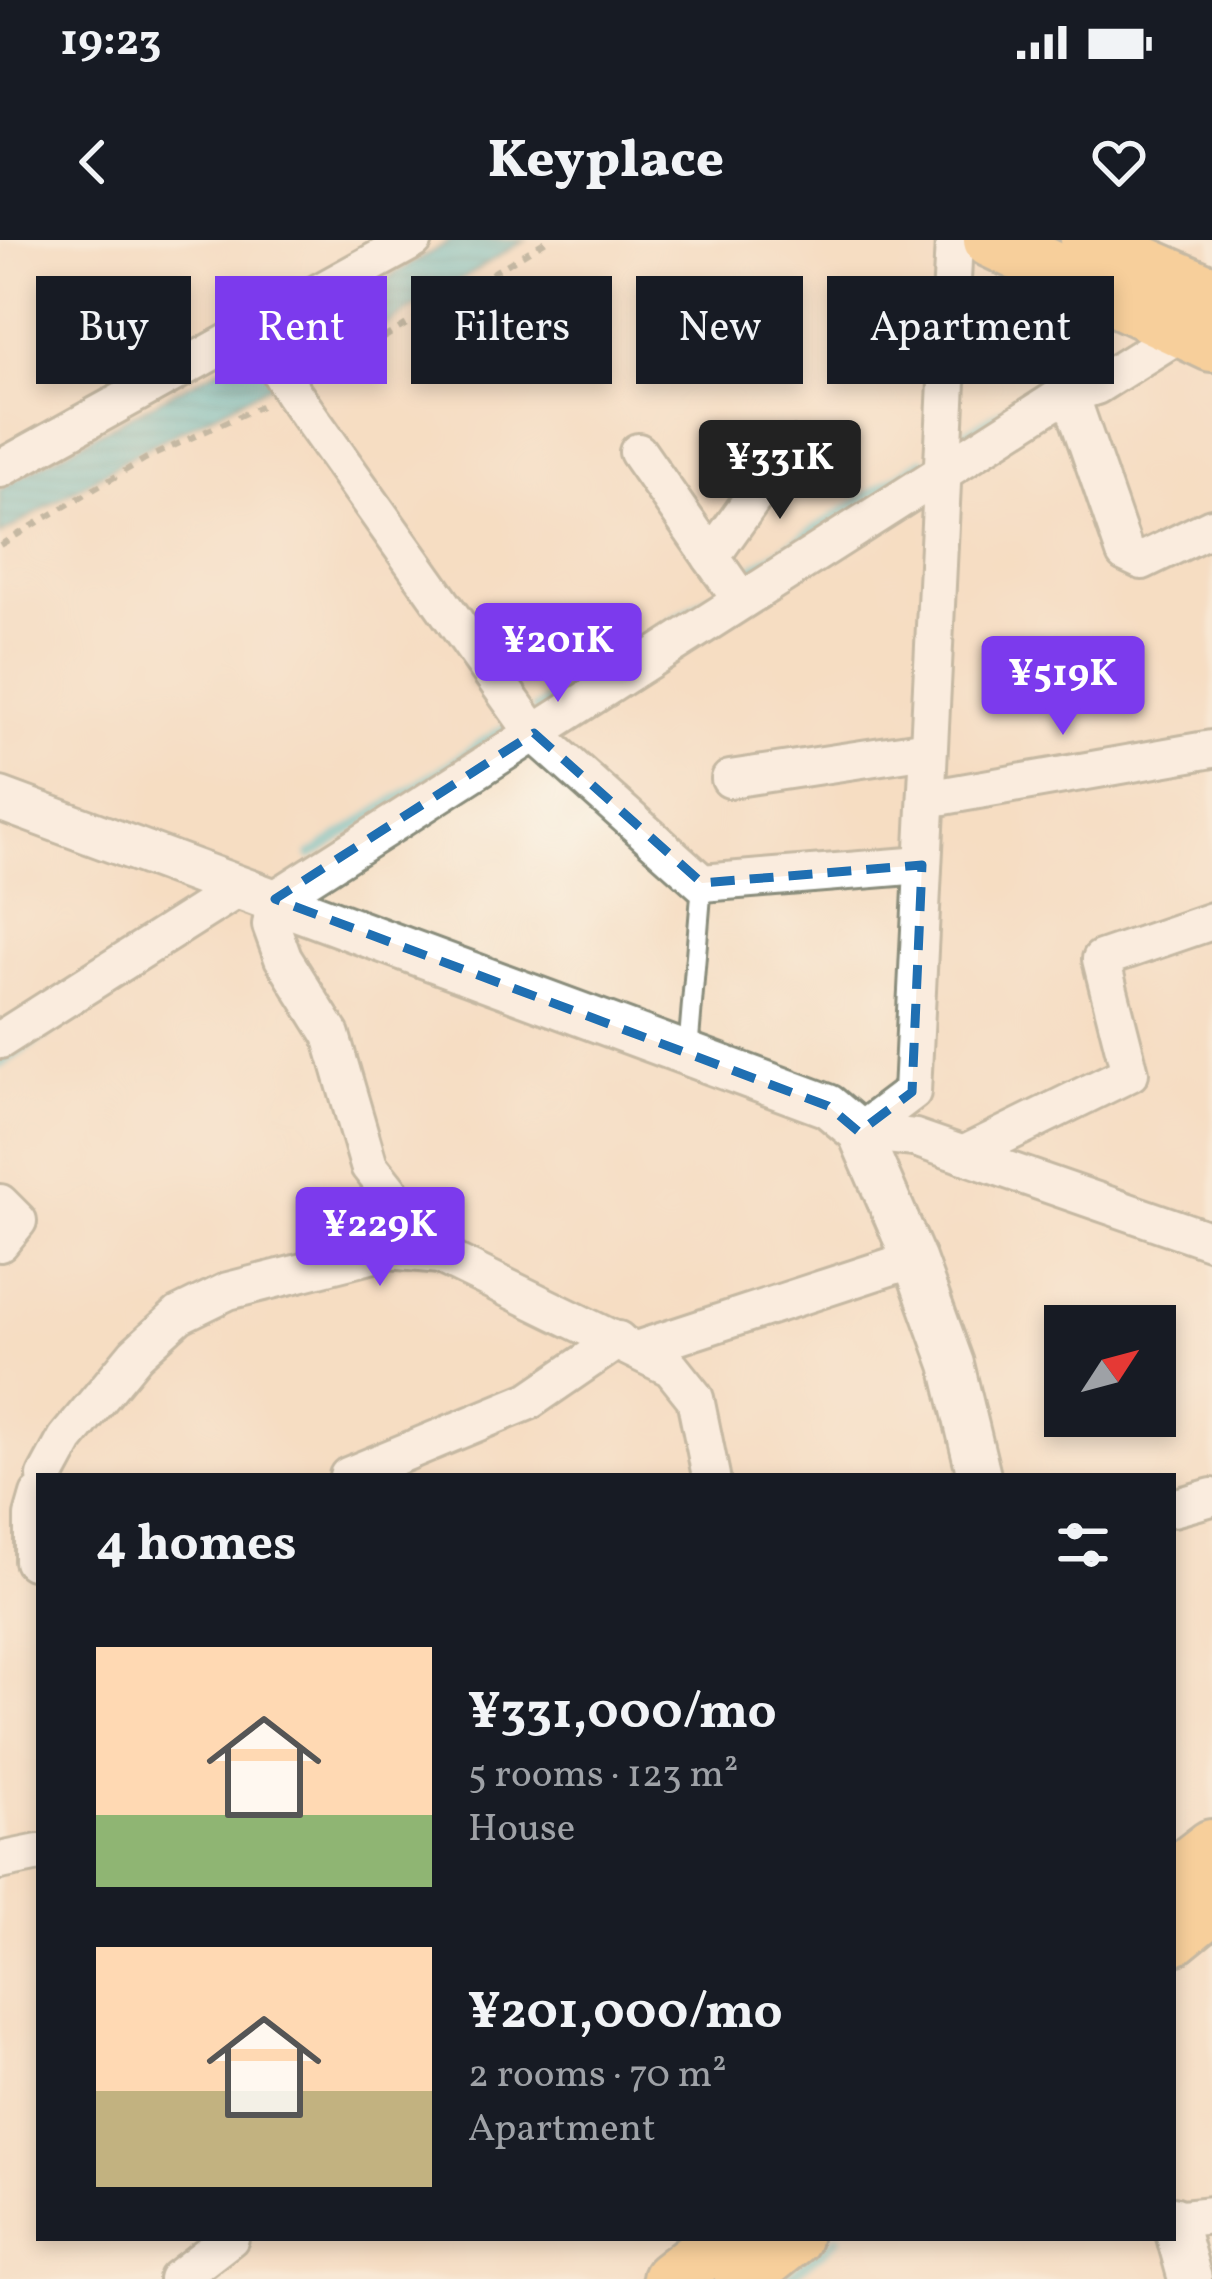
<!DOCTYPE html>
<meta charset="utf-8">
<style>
:root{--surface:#171b24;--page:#20242c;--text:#f1f3f6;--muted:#9ea1a6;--accent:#7c3aed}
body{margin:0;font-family:Vollkorn,serif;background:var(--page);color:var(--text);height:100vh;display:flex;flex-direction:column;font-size:45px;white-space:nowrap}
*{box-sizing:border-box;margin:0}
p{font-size:39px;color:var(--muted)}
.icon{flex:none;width:66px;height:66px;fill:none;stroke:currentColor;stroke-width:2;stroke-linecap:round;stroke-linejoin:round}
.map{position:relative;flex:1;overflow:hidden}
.side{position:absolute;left:36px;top:1233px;width:1140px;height:768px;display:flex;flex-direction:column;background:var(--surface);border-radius:0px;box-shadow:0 6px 18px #0003}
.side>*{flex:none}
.top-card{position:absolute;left:36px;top:36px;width:1140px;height:108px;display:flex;gap:24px}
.needle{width:78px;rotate:54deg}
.fabs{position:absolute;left:1044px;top:1065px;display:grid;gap:24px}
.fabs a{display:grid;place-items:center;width:132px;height:132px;border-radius:0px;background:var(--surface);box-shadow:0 6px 18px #0003;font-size:60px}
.price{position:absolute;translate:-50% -102px;padding:0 27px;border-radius:12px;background:var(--accent);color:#fff;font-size:39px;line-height:78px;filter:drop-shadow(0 3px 6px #0008)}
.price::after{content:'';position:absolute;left:50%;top:72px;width:36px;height:27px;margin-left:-18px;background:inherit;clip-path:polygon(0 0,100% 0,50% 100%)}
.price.active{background:#222;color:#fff}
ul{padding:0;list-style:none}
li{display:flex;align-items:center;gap:36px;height:300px;padding:0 60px}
li span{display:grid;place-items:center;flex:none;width:336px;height:240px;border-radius:0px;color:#555}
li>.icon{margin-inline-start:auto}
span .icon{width:144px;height:144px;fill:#fffc;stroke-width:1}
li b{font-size:51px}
h2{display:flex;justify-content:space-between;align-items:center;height:144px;padding:0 60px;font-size:51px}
.pill{padding:0 42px;border-radius:0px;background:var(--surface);box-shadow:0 6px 18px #0003;font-size:42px;line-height:108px}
.pill.active{background:var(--accent);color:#fff}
.status{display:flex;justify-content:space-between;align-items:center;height:84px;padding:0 60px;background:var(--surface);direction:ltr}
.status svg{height:33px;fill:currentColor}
header{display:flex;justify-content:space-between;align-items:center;height:156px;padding:0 60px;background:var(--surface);font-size:54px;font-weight:800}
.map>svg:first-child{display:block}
.water{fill:url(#water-rules);stroke:#387d7e;stroke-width:3}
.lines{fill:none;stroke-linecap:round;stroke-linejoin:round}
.stream{stroke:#50bdc8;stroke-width:10}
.service-casing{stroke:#8a8d7b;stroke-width:24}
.minor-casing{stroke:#8a8d7b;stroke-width:42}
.tertiary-casing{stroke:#8a8d7b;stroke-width:48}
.primary-casing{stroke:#8a8d7b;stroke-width:60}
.path{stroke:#8a8d7b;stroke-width:6;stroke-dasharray:9 9;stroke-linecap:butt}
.service{stroke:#fff;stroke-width:18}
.minor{stroke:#fff;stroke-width:36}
.tertiary{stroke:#fff;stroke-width:42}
.primary{stroke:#f8bf6c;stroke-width:54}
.marked{fill:none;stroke:#1f6fb2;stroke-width:9;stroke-dasharray:24 15;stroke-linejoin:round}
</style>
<div class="status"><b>19:23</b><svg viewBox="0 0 49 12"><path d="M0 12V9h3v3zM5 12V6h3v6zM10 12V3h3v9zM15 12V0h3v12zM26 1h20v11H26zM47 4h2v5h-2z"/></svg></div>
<header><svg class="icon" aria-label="back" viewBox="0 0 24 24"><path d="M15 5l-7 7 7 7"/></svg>Keyplace<svg class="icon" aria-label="heart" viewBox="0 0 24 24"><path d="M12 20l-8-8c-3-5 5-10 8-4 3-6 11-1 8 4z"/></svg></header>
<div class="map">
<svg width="1212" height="2039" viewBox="0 0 1212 2039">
<defs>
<pattern id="water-rules" width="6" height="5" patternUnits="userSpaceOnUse" patternTransform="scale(3)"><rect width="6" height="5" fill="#50bdc8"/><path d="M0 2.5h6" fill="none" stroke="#429ba3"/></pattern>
</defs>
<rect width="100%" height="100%" fill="#fbf7ec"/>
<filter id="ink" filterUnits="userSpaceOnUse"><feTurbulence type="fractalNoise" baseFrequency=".00833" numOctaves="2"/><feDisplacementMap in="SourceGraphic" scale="24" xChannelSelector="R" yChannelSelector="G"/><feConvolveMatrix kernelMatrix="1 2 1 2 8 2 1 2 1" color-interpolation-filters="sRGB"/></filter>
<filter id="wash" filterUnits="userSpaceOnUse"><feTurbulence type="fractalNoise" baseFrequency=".004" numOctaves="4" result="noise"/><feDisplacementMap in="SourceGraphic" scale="48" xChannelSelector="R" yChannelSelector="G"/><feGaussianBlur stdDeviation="2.7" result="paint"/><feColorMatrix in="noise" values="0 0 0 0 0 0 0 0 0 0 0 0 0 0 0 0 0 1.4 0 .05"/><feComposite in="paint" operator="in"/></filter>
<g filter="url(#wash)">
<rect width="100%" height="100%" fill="#f5ddc2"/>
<path class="water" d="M452 0H525L371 94 138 212 0 295V249C148 161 304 89 452 0Z"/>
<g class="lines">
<g class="stream">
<polyline points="965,194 1104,108"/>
<polyline points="742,336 922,221"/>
<polyline points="536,469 711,357"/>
<polyline points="311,615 509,485"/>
<polyline points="0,824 107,753"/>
<polyline points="787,2039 838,1998"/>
</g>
</g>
</g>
<g filter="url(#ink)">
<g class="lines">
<defs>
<polyline id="service" points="688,812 702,643"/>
<g id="minor">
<polyline points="256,92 292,152 534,493 702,643 922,625"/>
<polyline points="1070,154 1125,313 1142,321 1212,287"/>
<polyline points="638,212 741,360"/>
<polyline points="0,229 414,0"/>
<polyline points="711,317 790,206"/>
<polyline points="730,539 928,509"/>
<polyline points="927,559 1212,509"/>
<polyline points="0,800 239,648"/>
<polyline points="859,892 912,852 954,0"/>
<polyline points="859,892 915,898 1212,1001"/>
<polyline points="963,915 1130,833 1101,719 1212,681"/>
<polyline points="0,963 18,981 0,1003"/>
<polyline points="440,1015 369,926 331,795 283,718 271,685 275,659 1059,158 1096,146 1198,82"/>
<polyline points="636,1110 914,1019"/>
<polyline points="46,1236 66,1199 136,1114 179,1075 228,1051 390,1010 440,1015 671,1128 695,1158 711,1236"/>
<polyline points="348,1236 529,1161 618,1100"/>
<polyline points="1173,1268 1212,1257"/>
<polyline points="33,1321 33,1276 39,1255"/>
<polyline points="0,1621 39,1613"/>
<polyline points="1173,1979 1212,1975"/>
<polyline points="177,2039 230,1998"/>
</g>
<g id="tertiary">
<polyline points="0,559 828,866 859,892 914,1019 952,1124 979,1236"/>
<polyline points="1173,1978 1190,2039"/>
</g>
<g id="primary">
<polyline points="991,0 1212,104"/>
<polyline points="1088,0 1212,54"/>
<polyline points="1173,1637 1212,1607"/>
<polyline points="1173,1698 1212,1666"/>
<polyline points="670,2039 722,1998"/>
<polyline points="742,2039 793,1998"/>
</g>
</defs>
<use href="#service" class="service-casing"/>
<use href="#minor" class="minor-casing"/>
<use href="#tertiary" class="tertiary-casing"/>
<use href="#primary" class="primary-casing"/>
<g class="path">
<polyline points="321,135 548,0"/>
<polyline points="0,305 145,219 261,166"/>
</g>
<use href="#service" class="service"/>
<use href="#minor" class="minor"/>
<use href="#tertiary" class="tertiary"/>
<use href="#primary" class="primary"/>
</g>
</g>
<path d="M0 0H1212V2039H0ZM534 493 702 643 922 625 912 852 859 892 828 866 275 659Z" fill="#f5ddc2" fill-opacity=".55" fill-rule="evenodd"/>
<path class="marked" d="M534 493 702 643 922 625 912 852 859 892 828 866 275 659Z"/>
</svg>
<div class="fabs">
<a><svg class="needle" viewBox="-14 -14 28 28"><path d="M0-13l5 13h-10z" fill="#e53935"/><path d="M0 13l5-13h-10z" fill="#9ea1a6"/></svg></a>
</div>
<b class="price active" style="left:780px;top:282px">¥331K</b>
<b class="price" style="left:558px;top:465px">¥201K</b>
<b class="price" style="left:1063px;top:498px">¥519K</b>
<b class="price" style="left:380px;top:1049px">¥229K</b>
<div class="top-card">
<a class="pill">Buy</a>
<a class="pill active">Rent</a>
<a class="pill">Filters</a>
<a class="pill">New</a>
<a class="pill">Apartment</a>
</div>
<section class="side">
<h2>4 homes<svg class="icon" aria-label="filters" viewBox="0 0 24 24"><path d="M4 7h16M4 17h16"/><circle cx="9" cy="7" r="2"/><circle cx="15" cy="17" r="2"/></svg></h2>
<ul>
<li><span style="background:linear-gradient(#ffd9b3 70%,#8fb573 0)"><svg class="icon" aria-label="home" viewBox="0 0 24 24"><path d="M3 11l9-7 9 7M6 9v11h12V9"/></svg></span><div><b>¥331,000/mo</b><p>5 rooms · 123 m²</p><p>House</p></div></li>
<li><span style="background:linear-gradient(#ffd9b3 60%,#c2b280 0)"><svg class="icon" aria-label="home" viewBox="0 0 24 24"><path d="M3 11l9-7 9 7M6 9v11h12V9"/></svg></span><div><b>¥201,000/mo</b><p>2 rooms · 70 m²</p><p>Apartment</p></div></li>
</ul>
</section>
</div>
